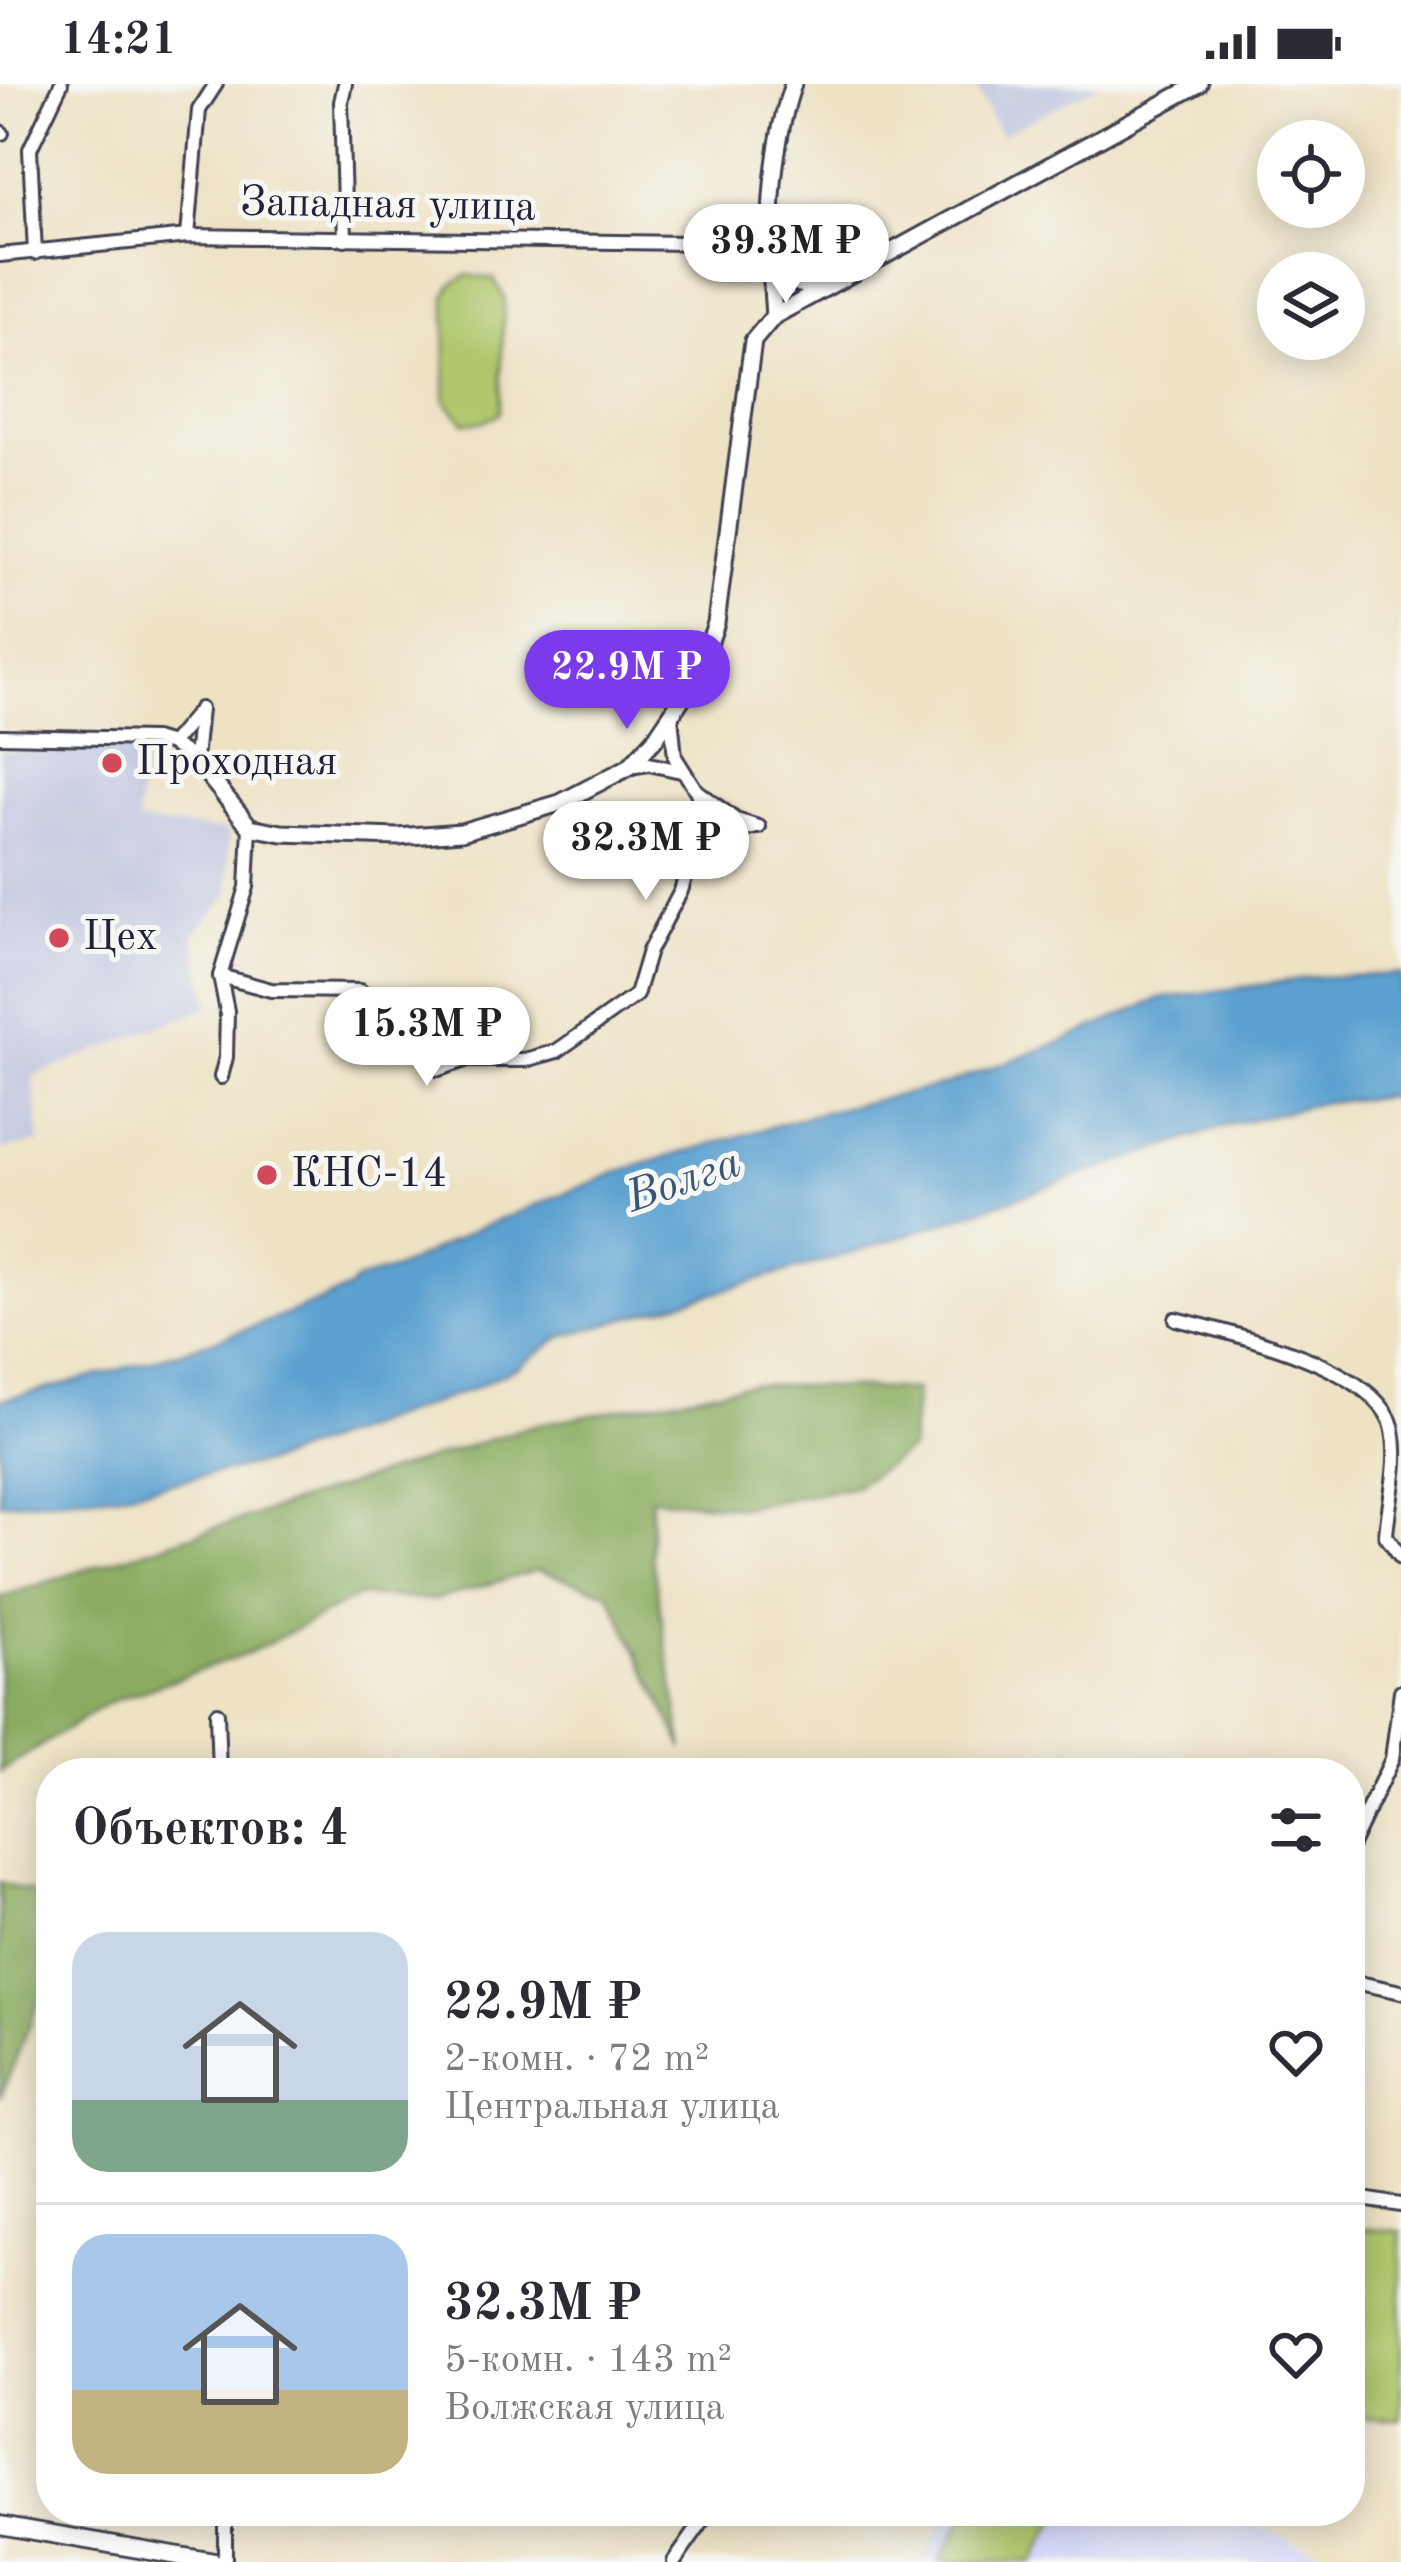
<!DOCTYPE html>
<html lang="ru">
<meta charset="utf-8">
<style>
:root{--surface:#fff;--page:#f2f2f3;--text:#2b2b33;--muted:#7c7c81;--line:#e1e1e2;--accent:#7c3aed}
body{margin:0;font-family:"Old Standard TT",serif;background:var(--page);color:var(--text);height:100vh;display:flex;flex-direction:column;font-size:45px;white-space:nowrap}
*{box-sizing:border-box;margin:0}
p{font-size:39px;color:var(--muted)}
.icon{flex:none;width:66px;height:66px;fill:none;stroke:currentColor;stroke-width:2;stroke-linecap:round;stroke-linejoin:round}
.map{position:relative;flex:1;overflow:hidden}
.panel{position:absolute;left:36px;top:1674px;width:1329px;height:768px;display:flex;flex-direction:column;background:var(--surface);border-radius:48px;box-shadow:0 6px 30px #0003}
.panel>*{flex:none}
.fabs{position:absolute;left:1257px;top:36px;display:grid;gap:24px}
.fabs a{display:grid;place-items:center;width:108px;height:108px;border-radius:50%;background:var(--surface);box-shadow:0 6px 30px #0003;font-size:60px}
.price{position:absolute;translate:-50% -102px;padding:0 27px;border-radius:42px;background:#fff;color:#222;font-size:39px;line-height:78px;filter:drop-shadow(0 3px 6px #0008)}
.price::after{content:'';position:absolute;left:50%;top:72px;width:36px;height:27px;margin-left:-18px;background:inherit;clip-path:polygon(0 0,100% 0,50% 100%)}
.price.active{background:var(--accent);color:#fff}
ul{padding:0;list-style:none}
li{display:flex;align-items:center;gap:36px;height:300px;padding:0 36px}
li+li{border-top:3px solid var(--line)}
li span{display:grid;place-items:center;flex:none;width:336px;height:240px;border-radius:36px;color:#555}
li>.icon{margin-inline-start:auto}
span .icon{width:144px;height:144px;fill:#fffc;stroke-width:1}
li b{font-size:51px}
h2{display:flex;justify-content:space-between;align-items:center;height:144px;padding:0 36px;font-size:51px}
.status{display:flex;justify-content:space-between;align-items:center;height:84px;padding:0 60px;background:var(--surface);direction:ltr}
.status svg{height:33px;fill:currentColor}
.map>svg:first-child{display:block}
.built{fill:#d4d8f9}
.industrial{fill:#bdc3de}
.green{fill:#afc76d;stroke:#687454;stroke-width:3}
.forest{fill:#8bac60;stroke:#56674e;stroke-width:3}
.water{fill:#5ba1d0;stroke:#3e6286;stroke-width:3}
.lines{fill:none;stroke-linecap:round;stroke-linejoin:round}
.minor-casing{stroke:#403f50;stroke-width:18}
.tertiary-casing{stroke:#403f50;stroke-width:21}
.secondary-casing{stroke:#403f50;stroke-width:22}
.minor{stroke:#fff;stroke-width:12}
.tertiary{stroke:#fff;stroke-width:15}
.secondary{stroke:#fff;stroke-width:16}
.poi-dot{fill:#d1495b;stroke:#f6f6f2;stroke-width:4.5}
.labels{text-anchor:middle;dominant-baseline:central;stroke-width:10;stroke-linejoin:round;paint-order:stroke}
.street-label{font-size:42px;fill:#22223b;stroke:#f6f6f2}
.poi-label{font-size:42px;fill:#22223b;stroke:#f6f6f2;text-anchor:start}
.water-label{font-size:45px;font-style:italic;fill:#395577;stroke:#f6f6f2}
</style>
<div class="status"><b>14:21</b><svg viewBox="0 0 49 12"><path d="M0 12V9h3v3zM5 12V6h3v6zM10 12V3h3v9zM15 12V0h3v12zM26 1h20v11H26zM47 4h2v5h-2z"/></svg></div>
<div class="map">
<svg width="1401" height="2478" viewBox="0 0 1401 2478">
<rect width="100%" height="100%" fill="#f6f6f2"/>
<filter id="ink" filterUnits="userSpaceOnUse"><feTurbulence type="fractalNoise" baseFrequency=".00833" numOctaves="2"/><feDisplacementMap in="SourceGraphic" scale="24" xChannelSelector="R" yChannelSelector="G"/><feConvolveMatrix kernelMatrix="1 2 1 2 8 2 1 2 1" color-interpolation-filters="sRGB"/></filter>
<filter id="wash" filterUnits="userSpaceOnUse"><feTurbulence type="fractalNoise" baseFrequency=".004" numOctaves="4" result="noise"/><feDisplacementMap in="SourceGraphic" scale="48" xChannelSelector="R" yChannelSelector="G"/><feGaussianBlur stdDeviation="2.7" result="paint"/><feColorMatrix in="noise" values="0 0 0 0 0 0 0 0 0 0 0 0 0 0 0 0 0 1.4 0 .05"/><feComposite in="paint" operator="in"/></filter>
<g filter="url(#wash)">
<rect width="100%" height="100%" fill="#ede2c4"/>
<polygon class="built" points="949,2427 1222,2427 1344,2478 923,2478"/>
<g class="industrial">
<polygon points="975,0 1101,0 1000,51"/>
<polygon points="145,665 137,738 228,747 229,810 193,852 210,922 33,992 40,1058 0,1066 0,667"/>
</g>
<g class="green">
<path d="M467 191 494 195 504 213 500 327C490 338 479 339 464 338L445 317 446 212 451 201Z"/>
<polygon points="1350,2144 1401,2147 1401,2336 1350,2333"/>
<polygon points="967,2427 1061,2427 1033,2478 940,2478"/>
</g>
<g class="forest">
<polygon points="751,1300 916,1306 910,1366 855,1402 740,1423 651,1414 651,1470 684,1665 609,1509 538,1486 435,1516 359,1512 249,1569 107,1619 0,1688 0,1513 534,1341"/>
<polygon points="0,1798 51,1815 51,1888 0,2014"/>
</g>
<path class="water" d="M1401 890V1012L1325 1018 1232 1040 859 1167 561 1253 519 1282 472 1305 270 1378 116 1410 0 1419V1316C119 1289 234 1254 347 1206L357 1196 395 1185 481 1143 623 1086 822 1028 944 1001 1056 960 1159 915 1317 893Z"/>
</g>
<g filter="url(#ink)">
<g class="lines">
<defs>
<g id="minor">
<polyline points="0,48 2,49"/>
<polyline points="188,152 199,26 216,0"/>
<polyline points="345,155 341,18 345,0"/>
<polyline points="35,169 30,65 61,0"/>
<polyline points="0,171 188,152 687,159 737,165 770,182"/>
<polyline points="671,632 675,673 697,708 711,756"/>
<polyline points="0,652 154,655 171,660 195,675 200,625"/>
<polyline points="171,660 200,626"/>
<polyline points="629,683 649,680 681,687"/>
<polyline points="698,708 736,736 759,743"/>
<polyline points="711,756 756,743"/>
<polyline points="220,892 271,906 360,907 439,985 465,976 525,976 557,967 636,911 649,867 681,807 689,780 711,756"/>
<polyline points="221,993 226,973 227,927 220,892 247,803 250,743"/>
<path d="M1176 1235C1232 1249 1374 1282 1392 1342 1401 1379 1388 1416 1386 1452L1401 1473"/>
<polyline points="217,1629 219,1689"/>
<polyline points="1350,1763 1392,1675 1401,1607"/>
<polyline points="1350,1897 1401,1908"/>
<polyline points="1350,2113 1401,2121"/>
<polyline points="225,2427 225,2478"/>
<polyline points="674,2478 710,2427"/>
</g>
<g id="tertiary">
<polyline points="770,182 800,200 820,205"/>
<path d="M774 232C768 154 768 74 793 0"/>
<polyline points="195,675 250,743 282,749 398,753 461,748 560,719 629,683 654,656 699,589 716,539 753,257 774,232 1199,0"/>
</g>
<polyline id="secondary" points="0,2441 214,2478"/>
</defs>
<use href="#minor" class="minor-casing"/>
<use href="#tertiary" class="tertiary-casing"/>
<use href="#secondary" class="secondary-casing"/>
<use href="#minor" class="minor"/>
<use href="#tertiary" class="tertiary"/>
<use href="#secondary" class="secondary"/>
</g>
</g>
<g class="poi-dot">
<circle cx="112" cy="679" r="12"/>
<circle cx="59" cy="854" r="12"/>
<circle cx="267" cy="1091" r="12"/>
</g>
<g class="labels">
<g class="street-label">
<text transform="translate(388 122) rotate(1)">Западная улица</text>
</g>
<g class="poi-label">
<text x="136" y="679">Проходная</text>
<text x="83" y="854">Цех</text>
<text x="291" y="1091">КНС-14</text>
</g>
<g class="water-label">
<text transform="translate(684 1098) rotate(-19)">Волга</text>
</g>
</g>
</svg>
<div class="fabs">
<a><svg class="icon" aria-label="locate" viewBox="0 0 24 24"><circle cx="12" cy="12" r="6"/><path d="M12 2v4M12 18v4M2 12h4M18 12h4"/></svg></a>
<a><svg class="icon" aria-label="layers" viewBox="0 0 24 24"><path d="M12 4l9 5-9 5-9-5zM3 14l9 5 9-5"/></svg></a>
</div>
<b class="price" style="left:786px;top:222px">39.3M ₽</b>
<b class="price active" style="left:627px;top:648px">22.9M ₽</b>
<b class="price" style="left:646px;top:819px">32.3M ₽</b>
<b class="price" style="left:427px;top:1005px">15.3M ₽</b>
<section class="panel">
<h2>Объектов: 4<svg class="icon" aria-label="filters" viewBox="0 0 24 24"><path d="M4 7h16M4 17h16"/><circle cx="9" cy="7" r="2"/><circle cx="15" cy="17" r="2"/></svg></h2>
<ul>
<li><span style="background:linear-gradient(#c9d6e8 70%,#7fa58c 0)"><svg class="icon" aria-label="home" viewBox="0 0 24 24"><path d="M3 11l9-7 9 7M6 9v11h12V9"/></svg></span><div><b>22.9M ₽</b><p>2-комн. · 72 m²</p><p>Центральная улица</p></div><svg class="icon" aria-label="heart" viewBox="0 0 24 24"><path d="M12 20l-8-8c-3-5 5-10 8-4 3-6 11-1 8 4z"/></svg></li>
<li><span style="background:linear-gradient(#a9c7e8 65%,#c2b280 0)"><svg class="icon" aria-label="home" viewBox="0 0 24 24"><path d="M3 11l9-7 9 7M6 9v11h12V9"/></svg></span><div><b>32.3M ₽</b><p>5-комн. · 143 m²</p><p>Волжская улица</p></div><svg class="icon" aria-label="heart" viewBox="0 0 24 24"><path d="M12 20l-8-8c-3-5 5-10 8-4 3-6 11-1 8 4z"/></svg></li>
</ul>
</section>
</div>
